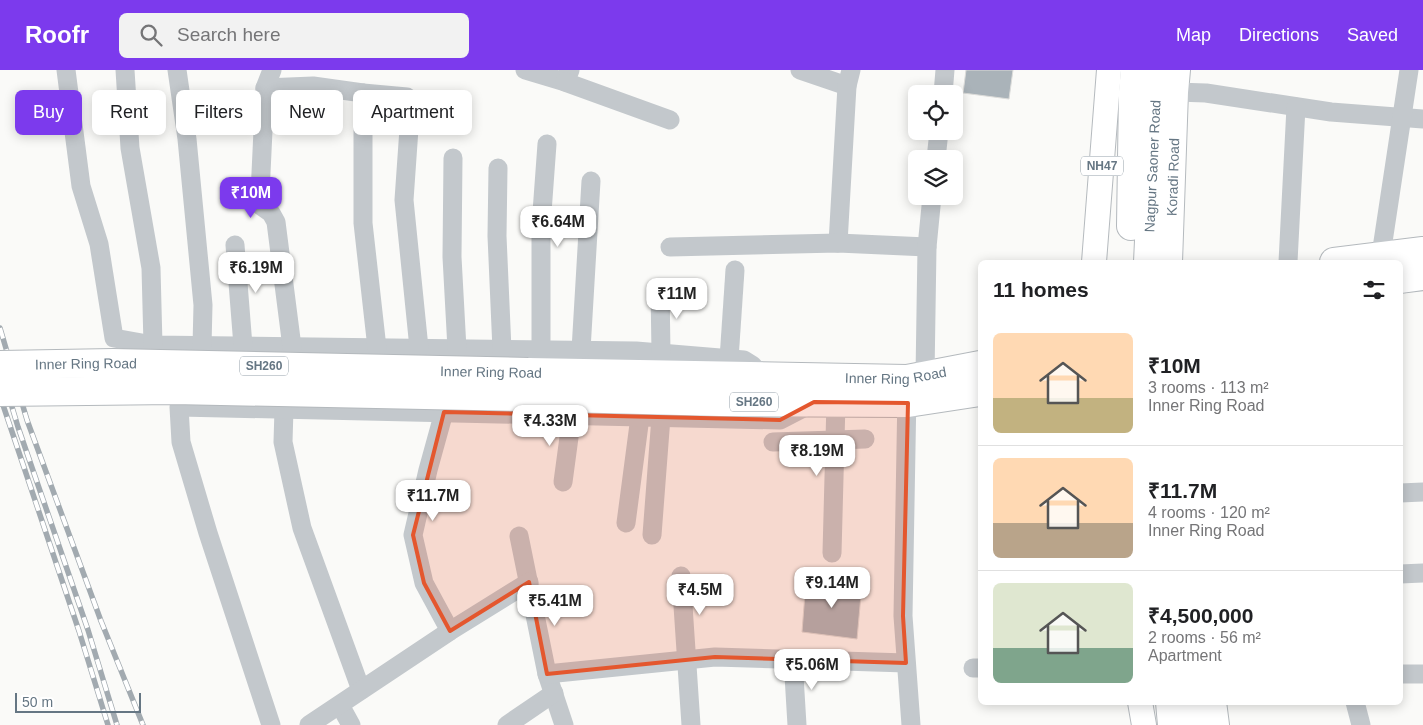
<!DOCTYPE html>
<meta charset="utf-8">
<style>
:root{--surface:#fff;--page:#f2f2f2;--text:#202124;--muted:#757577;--line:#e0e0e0;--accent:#7c3aed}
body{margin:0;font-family:Arial,sans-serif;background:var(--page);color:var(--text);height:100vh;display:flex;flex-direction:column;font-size:19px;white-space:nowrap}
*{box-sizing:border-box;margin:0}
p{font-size:16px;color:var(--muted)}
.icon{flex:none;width:28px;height:28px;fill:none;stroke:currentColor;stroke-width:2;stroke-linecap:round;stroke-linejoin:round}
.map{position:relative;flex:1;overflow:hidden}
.side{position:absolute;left:978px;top:190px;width:425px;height:445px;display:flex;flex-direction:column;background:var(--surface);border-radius:8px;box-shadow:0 2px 12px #0003}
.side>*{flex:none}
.hud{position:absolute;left:15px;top:20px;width:475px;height:45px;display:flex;gap:10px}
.fabs{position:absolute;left:908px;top:15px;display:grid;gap:10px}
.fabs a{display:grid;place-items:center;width:55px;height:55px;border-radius:8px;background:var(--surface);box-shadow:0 2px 12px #0003;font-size:25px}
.scale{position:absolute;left:15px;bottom:12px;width:126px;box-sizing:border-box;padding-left:5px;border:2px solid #657683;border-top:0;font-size:14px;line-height:18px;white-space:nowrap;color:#657683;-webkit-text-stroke:4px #fff;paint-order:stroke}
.price{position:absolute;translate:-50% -42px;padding:0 11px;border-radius:10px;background:#fff;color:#222;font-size:16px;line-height:32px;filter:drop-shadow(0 1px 2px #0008)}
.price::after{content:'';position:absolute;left:50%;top:30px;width:15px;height:11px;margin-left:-8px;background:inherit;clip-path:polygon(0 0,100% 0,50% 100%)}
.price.on{background:var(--accent);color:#fff}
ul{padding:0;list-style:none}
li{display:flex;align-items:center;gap:15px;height:125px;padding:0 15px}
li+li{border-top:1px solid var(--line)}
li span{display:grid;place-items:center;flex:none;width:140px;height:100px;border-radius:8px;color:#555}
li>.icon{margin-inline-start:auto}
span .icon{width:60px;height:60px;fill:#fffc;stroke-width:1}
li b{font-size:21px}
h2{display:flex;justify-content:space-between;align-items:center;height:60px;padding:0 15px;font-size:21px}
.chip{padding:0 18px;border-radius:8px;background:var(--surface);box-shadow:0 2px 12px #0003;font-size:18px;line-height:45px}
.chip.on{background:var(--accent);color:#fff}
header{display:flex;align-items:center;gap:30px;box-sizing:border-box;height:70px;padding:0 25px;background:var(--accent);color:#fff}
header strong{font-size:24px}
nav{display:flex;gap:28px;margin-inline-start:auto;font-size:18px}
.search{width:350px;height:45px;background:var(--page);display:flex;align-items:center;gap:12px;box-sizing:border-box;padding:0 18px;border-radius:8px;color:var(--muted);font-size:19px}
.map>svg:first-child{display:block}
.building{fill:#aab3b9;stroke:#dcdcda}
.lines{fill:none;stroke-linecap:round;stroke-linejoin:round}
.major-casing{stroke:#b5babe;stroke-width:26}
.highway-casing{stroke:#b4b9bd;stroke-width:30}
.minor{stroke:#c3c8cc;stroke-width:19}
.major{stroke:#fff;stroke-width:24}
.highway{stroke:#fff;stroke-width:28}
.rail-casing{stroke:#a2aab0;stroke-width:5.5}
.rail{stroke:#fff;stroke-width:4;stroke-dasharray:11;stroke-linecap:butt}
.highway-bridge-casing{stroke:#b4b9bd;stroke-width:30;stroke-linecap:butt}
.highway-bridge{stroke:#fff;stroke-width:28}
.marked{fill:#e4572e;fill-opacity:0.2;stroke:#e4572e;stroke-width:4;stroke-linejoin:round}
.labels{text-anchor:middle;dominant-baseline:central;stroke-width:5;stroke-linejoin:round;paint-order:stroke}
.shield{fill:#fff;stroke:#939fa8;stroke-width:1}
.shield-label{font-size:12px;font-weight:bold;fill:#657683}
.street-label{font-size:14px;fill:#657683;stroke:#fff}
</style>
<header>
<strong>Roofr</strong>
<div class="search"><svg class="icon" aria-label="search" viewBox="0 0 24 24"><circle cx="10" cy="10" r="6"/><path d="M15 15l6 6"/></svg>Search here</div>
<nav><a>Map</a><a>Directions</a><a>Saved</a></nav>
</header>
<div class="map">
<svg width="1423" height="655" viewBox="0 0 1423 655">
<rect width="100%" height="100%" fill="#fafaf8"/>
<g class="building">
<polygon points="966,0 1013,0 1009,29 963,23"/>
<polygon points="806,510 862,514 857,569 802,562"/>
</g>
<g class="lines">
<defs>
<g id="major">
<polyline points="1094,192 1109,0"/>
<path id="s1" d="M1170 192 1176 22 1178 0"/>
<polyline points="1140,632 1144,655"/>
<polyline points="1214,632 1217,655"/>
</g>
<g id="highway">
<polyline points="1131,156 1133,22 1135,0"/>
<path id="s2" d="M1148 192 1157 0"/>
<polyline points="1334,192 1423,181"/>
<polyline points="1400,209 1423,206"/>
<path id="s3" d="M528 302 907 309 980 295"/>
<polyline points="527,327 720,332 908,333 980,322"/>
<polyline points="1170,632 1172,655"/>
<polyline points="1194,632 1197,655"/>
</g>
</defs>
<use href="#major" class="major-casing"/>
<use href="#highway" class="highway-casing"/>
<g class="minor">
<polyline points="66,0 81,116 99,174 114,268 153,275 636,281 744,290 752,295 763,307"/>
<polyline points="125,0 130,78 151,198 153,275"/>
<polyline points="177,0 187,69 203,235 202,276"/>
<polyline points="272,0 265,18 260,124 261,136 271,143 276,152 292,277"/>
<polyline points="525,0 565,12 570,0"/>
<polyline points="800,0 847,16"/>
<polyline points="565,12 670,50"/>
<polyline points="265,18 313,16 363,23"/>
<polyline points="1176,22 1206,23 1331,42 1423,49"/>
<polyline points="943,24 945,0"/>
<polyline points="453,88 452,187 457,279"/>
<polyline points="936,89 939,61"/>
<polyline points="498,98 497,166 502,280"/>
<polyline points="838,173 847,16 851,0"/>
<polyline points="235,175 243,276"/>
<polyline points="670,177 838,173 927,177"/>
<polyline points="1381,185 1409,0"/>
<polyline points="1288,192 1296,37"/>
<polyline points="660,218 661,283"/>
<polyline points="377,278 363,153 363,23 407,27 411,30 404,130 419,278"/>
<polyline points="541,280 541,156 547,74"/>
<polyline points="581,280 591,111"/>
<polyline points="729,289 735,200"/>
<polyline points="925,306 927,177 932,126"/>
<polyline points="907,322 903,546 911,655"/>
<polyline points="284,339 283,372 302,458 361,620"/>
<polyline points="444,342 428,400 413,465 424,513 450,561"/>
<polyline points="773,372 865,369"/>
<polyline points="563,412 572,345"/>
<polyline points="1400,423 1423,422"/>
<polyline points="626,453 640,347"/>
<polyline points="652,465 661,347"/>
<polyline points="519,466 547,604 564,655"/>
<polyline points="832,483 836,332"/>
<polyline points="1400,504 1423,503"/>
<polyline points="681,506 691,655"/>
<polyline points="793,589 797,655"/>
<polyline points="973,598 980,598"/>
<polyline points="547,604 715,587 906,593"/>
<polyline points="1400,604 1423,604"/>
<polyline points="1355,632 1361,655"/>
<polyline points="340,635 351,655"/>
<polyline points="271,655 208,463 181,372 179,337 780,350 809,335"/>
<polyline points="309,655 450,561 529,512"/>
<polyline points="507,655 554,623"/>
</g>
<use href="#major" class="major"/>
<use href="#highway" class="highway"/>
<defs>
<g id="rail">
<polyline points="0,258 27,350 101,551 143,655"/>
<polyline points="0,297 18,357 88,560 117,655"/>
<polyline points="0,326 79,561 108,655"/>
</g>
</defs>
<use href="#rail" class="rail-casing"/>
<use href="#rail" class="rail"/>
<defs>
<g id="highway-bridge">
<path id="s4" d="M0 295 113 293 528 302"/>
<polyline points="0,322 174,320 527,327"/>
</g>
</defs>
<use href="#highway-bridge" class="highway-bridge-casing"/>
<use href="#highway-bridge" class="highway-bridge"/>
</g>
<path class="marked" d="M814 332 908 333 903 546 906 593 715 587 547 604 529 512 450 561 424 513 413 465 444 342 780 350Z"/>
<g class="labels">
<g class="shield">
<rect x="1081" y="86.5" width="42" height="19" rx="4"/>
<rect x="240" y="286.5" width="48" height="19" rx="4"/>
<rect x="730" y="322.5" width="48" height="19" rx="4"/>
</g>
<g class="shield-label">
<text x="1102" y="96">NH47</text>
<text x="264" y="296">SH260</text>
<text x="754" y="332">SH260</text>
</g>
<g class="street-label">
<text stroke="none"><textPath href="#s2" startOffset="96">Nagpur Saoner Road</textPath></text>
<text stroke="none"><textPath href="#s1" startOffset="85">Koradi Road</textPath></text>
<text stroke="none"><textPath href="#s4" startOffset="86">Inner Ring Road</textPath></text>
<text transform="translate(491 302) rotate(1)">Inner Ring Road</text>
<text stroke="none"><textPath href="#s3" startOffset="368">Inner Ring Road</textPath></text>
</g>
</g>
</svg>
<div class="fabs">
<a><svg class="icon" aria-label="locate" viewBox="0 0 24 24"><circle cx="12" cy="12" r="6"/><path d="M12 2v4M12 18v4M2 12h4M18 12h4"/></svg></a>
<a><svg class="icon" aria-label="layers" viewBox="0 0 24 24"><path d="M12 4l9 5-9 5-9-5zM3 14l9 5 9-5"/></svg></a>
</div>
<div class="scale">50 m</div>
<b class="price on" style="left:251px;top:149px">₹10M</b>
<b class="price" style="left:558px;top:178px">₹6.64M</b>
<b class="price" style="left:256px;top:224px">₹6.19M</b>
<b class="price" style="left:677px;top:250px">₹11M</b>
<b class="price" style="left:550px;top:377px">₹4.33M</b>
<b class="price" style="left:817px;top:407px">₹8.19M</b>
<b class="price" style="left:433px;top:452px">₹11.7M</b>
<b class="price" style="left:832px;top:539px">₹9.14M</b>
<b class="price" style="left:700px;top:546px">₹4.5M</b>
<b class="price" style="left:555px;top:557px">₹5.41M</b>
<b class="price" style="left:812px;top:621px">₹5.06M</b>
<div class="hud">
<a class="chip on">Buy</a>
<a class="chip">Rent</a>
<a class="chip">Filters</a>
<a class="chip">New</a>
<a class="chip">Apartment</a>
</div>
<section class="side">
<h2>11 homes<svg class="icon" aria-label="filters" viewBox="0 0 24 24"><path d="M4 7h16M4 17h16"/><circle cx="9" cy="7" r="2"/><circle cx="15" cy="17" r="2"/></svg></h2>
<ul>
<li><span style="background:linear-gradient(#ffd9b3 65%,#c2b280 0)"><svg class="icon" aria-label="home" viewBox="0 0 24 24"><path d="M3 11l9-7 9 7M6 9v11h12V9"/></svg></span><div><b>₹10M</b><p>3 rooms · 113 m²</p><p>Inner Ring Road</p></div></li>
<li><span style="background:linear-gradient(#ffd9b3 65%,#b9a48a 0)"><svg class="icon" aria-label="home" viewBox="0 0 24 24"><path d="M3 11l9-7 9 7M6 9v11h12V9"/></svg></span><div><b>₹11.7M</b><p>4 rooms · 120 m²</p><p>Inner Ring Road</p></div></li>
<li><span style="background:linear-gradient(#dfe7d0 65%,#7fa58c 0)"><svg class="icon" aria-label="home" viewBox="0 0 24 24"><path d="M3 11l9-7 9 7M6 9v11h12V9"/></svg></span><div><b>₹4,500,000</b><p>2 rooms · 56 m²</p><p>Apartment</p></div></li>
</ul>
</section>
</div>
